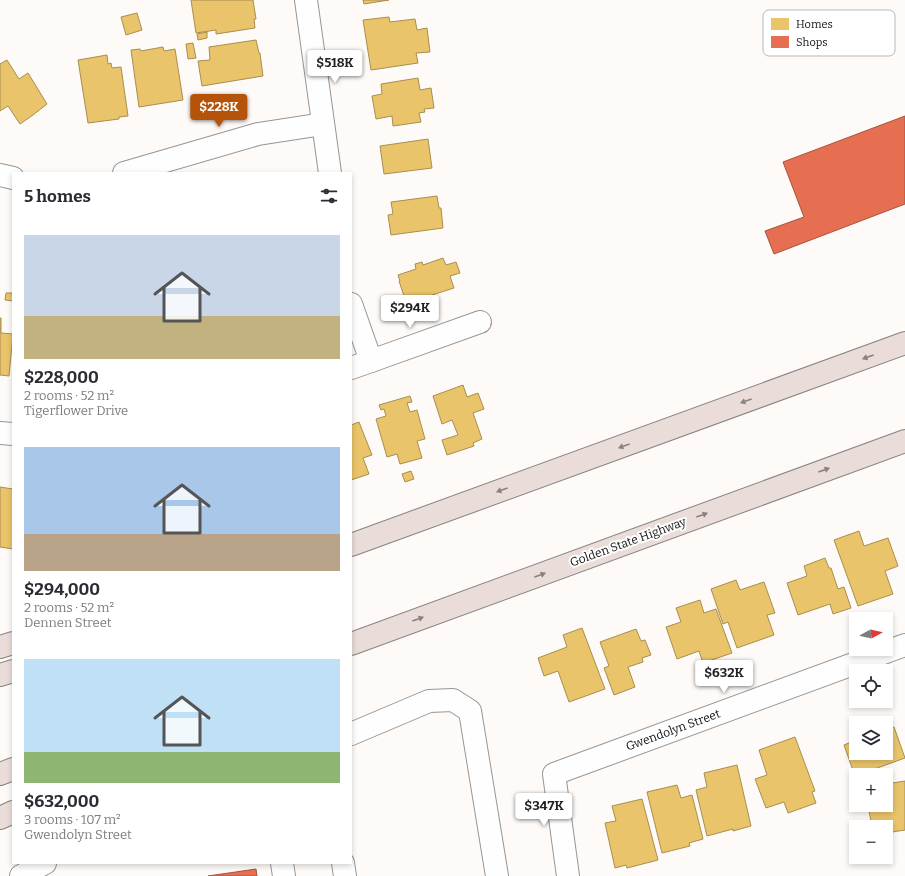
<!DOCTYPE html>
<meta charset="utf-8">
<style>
:root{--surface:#fff;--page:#f7f7f7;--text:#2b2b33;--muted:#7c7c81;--accent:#b45309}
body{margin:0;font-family:Bitter,serif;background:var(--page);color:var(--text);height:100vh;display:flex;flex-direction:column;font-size:15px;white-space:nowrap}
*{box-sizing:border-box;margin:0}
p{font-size:13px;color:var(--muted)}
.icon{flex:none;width:22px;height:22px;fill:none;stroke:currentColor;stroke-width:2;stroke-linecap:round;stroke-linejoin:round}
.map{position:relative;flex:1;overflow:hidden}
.details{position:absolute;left:12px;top:172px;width:340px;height:692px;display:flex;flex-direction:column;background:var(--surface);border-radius:0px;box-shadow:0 2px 6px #0003}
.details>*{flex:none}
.needle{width:26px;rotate:82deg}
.buttons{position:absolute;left:849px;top:612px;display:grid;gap:8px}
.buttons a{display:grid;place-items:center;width:44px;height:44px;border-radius:0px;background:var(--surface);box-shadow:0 2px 6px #0003;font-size:20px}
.price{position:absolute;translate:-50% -34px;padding:0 9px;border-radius:4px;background:#fff;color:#222;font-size:13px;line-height:26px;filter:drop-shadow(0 1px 2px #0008)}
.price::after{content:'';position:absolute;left:50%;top:24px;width:12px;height:9px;margin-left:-6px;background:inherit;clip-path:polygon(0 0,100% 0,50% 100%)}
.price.on{background:var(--accent);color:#fff}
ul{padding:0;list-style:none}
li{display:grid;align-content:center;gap:8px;height:212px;padding:0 12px}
li span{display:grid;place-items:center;height:124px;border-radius:0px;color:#555}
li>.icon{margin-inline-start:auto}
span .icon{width:72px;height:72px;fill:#fffc;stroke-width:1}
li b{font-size:17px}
h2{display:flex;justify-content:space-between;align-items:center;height:48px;padding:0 12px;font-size:17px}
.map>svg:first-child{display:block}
.homes{fill:#e9c46a;stroke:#a88e4f}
.shops{fill:#e76f51;stroke:#a7533e}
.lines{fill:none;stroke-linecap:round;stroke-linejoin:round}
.minor-casing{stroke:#979695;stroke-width:24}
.highway-casing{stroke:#858382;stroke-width:24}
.minor{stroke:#fffefe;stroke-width:22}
.highway{stroke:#eadcd8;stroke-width:22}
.oneway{fill:#88817e}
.labels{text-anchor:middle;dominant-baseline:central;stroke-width:4;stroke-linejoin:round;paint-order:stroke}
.street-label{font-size:12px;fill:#111;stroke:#fff}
.key{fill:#fff;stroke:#b8b8b8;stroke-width:1}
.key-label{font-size:11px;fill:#111}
</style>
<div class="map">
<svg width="905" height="876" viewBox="0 0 905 876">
<rect width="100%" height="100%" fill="#fdfaf7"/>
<g class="homes">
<polygon points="191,0 253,0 256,19 254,19 255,28 216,34 216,30 196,33"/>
<polygon points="363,0 389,0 364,4"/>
<polygon points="137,13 142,30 126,35 121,17"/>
<polygon points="389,17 390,22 415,19 417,30 427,28 430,52 416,53 418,63 371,70 363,20"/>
<polygon points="207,32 207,38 198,40 197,34"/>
<polygon points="256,40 259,53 260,53 263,76 202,86 198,61 210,60 209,47"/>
<polygon points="193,43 196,58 188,59 186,44"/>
<polygon points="163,47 164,51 175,49 183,100 139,107 131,50 140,49 141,51"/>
<polygon points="107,55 108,64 111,63 112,68 121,67 128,116 119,117 119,119 88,123 78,60"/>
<polygon points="7,60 19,79 28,73 47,104 33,115 20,124 8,106 0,111 0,64"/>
<polygon points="418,78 420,90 431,88 434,108 424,109 425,112 419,113 421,122 393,126 392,116 376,119 372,96 382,94 381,84"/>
<polygon points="428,139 432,168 384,174 380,146"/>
<polygon points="437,196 439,208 441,208 443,228 391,235 388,215 393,214 391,202"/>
<polygon points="443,258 446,265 456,262 460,273 450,276 454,288 407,303 405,295 404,296 399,281 400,281 398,275 416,269 415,264 422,262 423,265"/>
<polygon points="6,293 13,293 13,301 5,300"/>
<polygon points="0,318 1,318 1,333 13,334 9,376 0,375"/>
<polygon points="463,385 467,397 478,393 484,409 473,413 482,439 473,443 474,446 447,455 442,440 458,435 452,420 442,424 433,396"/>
<polygon points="410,396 412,402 407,403 410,412 417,410 425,439 417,441 422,458 400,464 397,454 387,457 376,419 386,416 384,409 381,410 379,405"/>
<polygon points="359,422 372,455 363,458 369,474 351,480 351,425"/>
<polygon points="411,471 414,479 405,482 402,474"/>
<polygon points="0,487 13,489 13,549 0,547"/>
<polygon points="859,531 864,546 888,538 898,566 885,571 893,594 858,606 834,540"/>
<polygon points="825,558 829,568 831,568 838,589 844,587 851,608 833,614 830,604 798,615 787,583 807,576 804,566"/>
<polygon points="736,580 740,590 764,582 775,613 767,615 774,635 737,648 728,622 723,624 711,589"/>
<polygon points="700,600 704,613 716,609 732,653 703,663 699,651 677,659 666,627 681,622 676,608"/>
<polygon points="582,628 605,689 569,702 558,671 544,676 538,658 567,647 563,635"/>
<polygon points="636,629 641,641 645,640 651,655 642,658 643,662 628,667 635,687 614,695 604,668 609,666 600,642"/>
<polygon points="894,727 905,758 855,776 844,745 856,740 856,753 886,753 886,729"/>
<polygon points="795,737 815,791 812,792 816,803 788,813 784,802 766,808 755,779 767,775 759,750"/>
<polygon points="737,765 751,826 733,831 733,829 707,836 696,790 707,787 704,773"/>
<polygon points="905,781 905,830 886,833 886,827 872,827 868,805 886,805 886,784"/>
<polygon points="677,785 681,798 692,795 703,839 689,843 690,846 662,853 647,792"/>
<polygon points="642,799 658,860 627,868 626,865 615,868 605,823 616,821 612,806"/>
</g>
<g class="shops">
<polygon points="905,116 905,204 774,254 765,231 804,217 783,162"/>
<polygon points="256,869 257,876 208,876"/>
</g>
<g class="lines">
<defs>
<g id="minor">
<polyline points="306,0 330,173"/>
<polyline points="124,173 258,134 323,124"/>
<polyline points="0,175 13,178"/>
<polyline points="351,304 371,361"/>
<polyline points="351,368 371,361 480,322"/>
<polyline points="0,433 13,434"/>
<polyline points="351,734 429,701 453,700 470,711 497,876"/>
<polyline points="282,863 284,876"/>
<polyline points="343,863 345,876"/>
<polyline points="21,876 45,863"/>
<polyline points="568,876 554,774 905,645"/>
</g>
<g id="highway">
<polyline points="351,545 905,343"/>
<polyline points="351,644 905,441"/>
<polyline points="0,647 13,643"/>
<polyline points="0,675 13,671"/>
<polyline points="0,774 13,769"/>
<polyline points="0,818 13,812"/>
</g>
</defs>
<use href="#minor" class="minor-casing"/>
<use href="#highway" class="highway-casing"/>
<use href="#minor" class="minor"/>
<use href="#highway" class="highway"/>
</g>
<defs><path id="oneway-solid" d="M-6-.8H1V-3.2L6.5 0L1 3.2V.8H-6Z"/></defs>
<g class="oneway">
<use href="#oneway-solid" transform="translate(868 357) rotate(160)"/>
<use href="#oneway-solid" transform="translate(746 401) rotate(160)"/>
<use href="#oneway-solid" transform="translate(624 446) rotate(160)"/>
<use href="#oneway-solid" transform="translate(824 470) rotate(-20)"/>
<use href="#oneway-solid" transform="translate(502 490) rotate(160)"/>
<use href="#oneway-solid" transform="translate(702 515) rotate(-20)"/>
<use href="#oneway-solid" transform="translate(540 575) rotate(-20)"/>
<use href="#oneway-solid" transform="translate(418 619) rotate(-20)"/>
</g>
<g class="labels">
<g class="street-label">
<text transform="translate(628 542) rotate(-20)">Golden State Highway</text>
<text transform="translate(673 730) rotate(-20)">Gwendolyn Street</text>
</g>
</g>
<rect x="763" y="10" width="132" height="46" rx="6" class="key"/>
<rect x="771" y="18" width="18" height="12" fill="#e9c46a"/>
<rect x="771" y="36" width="18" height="12" fill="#e76f51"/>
<g class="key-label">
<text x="796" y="28">Homes</text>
<text x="796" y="46">Shops</text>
</g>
</svg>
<div class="buttons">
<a><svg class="needle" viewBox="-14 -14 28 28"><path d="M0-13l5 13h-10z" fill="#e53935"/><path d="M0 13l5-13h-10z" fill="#7c7c81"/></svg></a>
<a><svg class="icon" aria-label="locate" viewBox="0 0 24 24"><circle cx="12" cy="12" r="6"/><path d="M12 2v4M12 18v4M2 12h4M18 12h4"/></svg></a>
<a><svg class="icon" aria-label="layers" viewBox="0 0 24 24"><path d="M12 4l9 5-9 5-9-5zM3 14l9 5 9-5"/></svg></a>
<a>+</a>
<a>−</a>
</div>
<b class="price" style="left:335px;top:84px">$518K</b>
<b class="price on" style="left:219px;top:128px">$228K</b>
<b class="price" style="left:410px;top:329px">$294K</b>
<b class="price" style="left:724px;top:694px">$632K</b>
<b class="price" style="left:544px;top:827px">$347K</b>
<section class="details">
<h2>5 homes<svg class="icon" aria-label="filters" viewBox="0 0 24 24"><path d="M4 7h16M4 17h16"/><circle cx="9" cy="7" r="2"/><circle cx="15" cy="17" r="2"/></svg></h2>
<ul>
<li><span style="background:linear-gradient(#c9d6e8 65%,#c2b280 0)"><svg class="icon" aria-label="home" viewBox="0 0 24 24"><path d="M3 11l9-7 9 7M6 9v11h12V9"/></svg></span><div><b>$228,000</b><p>2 rooms · 52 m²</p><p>Tigerflower Drive</p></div></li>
<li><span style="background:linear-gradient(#a9c7e8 70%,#b9a48a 0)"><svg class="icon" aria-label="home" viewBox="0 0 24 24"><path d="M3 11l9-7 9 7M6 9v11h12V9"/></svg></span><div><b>$294,000</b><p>2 rooms · 52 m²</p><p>Dennen Street</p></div></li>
<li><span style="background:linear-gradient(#bfe0f5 75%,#8fb573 0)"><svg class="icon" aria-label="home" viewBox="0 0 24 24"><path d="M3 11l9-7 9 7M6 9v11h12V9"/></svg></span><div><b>$632,000</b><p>3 rooms · 107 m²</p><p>Gwendolyn Street</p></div></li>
</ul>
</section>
</div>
